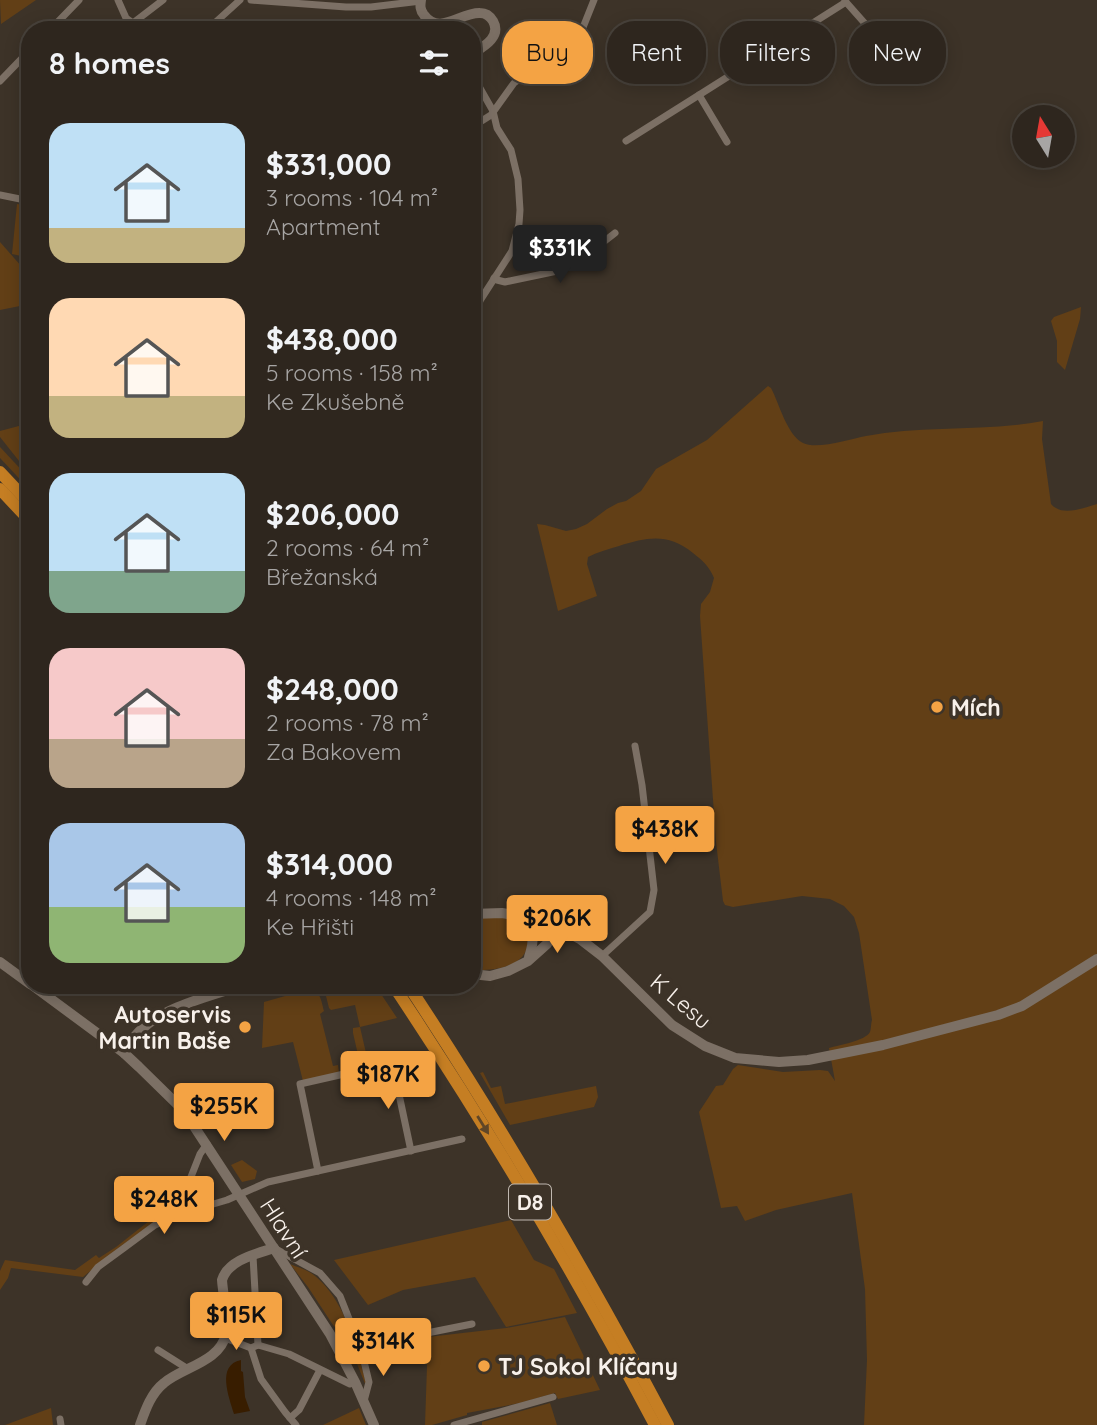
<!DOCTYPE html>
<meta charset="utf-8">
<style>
:root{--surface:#2e261e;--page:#3a322b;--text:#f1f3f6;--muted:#a7a5a4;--line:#49433c;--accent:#f4a344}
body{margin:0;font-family:Quicksand,sans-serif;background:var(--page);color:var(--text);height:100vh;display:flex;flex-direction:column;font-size:26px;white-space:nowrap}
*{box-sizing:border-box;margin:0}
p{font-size:23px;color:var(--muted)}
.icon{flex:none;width:38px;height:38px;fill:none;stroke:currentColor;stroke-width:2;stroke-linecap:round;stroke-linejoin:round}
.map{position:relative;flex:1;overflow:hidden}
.panel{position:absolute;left:21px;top:21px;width:460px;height:973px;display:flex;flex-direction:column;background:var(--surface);border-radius:28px;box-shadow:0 4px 18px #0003,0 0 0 2px var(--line)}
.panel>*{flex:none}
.top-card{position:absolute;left:502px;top:21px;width:488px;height:63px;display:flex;gap:14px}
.needle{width:46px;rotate:349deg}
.fabs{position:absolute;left:1012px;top:105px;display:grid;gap:14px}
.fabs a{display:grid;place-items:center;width:63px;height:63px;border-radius:50%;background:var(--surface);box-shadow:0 4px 18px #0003,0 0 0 2px var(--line);font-size:35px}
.price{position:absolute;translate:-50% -60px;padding:0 16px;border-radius:7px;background:var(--accent);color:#111;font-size:23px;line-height:46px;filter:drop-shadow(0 2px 4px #0008)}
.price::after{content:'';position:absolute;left:50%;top:42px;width:21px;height:16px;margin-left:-10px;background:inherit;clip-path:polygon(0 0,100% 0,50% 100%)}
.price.selected{background:#222;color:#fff}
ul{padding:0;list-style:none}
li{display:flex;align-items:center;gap:21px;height:175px;padding:0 28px}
li span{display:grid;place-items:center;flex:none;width:196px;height:140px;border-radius:21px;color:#555}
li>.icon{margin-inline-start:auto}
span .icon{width:84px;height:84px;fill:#fffc;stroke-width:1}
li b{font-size:30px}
h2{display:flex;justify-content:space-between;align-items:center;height:84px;padding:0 28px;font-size:30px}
.tag{padding:0 24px;border-radius:28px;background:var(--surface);box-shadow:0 4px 18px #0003,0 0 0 2px var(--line);font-size:24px;line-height:63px}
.tag.selected{background:var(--accent);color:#111}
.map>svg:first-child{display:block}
.green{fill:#623f16}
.water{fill:#381d00}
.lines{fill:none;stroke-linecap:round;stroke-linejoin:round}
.street{stroke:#7c7065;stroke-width:7}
.secondary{stroke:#7c7065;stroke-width:10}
.highway{stroke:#c57e23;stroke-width:12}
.oneway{fill:#5f4627}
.poi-dot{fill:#f4a344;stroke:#3d3328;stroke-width:2.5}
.labels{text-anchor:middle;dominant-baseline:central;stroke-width:7;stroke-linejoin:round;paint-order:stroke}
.shield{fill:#3d3328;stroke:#c0b8b0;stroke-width:2}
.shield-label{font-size:21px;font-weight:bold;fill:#f8f1eb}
.poi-label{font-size:23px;font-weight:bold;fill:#f8f1eb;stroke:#3d3328;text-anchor:start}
.street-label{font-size:23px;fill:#f8f1eb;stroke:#3d3328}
</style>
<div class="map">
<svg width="1097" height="1425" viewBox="0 0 1097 1425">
<rect width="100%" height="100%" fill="#3d3328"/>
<g class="green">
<polygon points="0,0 36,0 1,24"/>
<polygon points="17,204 30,206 30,258 12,254"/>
<polygon points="0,242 22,267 30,267 30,304 0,310"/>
<polygon points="1081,307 1080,319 1065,370 1057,362 1057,341 1051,321 1054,317"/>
<path d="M768 386 771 388C779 403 787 435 803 443 817 450 850 439 866 436 924 425 985 432 1043 421L1042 439 1051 504C1062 517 1083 508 1097 504V1425H864L867 1360 865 1289 852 1193 776 1210 745 1221 737 1206 721 1208 699 1112 716 1086 723 1085 733 1069 738 1065 783 1072 820 1070 828 1071 835 1081 829 1048C839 1045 865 1041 870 1032 871 1030 871 1023 872 1020L859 933 854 917 844 906 830 899 802 896 733 907 725 905 723 901 716 842 700 616 701 604 710 592 714 578C709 566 703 561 693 553 668 533 648 537 619 546 609 549 598 552 588 557L587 564 597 596 558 611 537 524 545 525 566 531 576 529 587 524 607 509 618 503 626 501 641 491 656 469 707 440Z"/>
<polygon points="30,423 30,470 27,471 0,437 0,431"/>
<polygon points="0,447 28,477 30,490 0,458"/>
<path d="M487 917C496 917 511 915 519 921 525 925 528 933 528 940 528 968 493 971 473 970V918Z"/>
<polygon points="340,985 375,985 397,1018 360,1027 369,1066 350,1070 348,1062 359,1059 353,1033 353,1028 360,1027 355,1005 331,1010 329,1008 325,992 340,987"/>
<path d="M310 989C321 992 321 1000 324 1011L320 1014 333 1066 338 1065 339 1073 303 1081 293 1042 262 1048 264 1002Z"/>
<polygon points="483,1072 491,1088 501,1086 505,1104 596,1086 598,1097 594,1107 510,1125 480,1073"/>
<polygon points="242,1160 257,1171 255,1179 242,1182 231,1165"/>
<polygon points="161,1210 161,1219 121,1246 83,1277 11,1268 8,1278 0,1290 0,1271 5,1260 75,1270 96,1255 99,1258 116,1247 149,1221 153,1216"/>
<polygon points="511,1220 534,1260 554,1269 577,1313 506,1327 475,1277 403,1290 368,1305 334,1260"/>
<path d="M290 1264C297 1267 305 1269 311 1273 333 1288 351 1323 354 1349L357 1352 367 1385 366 1386 351 1349 343 1336 333 1325 308 1287Z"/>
<polygon points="565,1317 600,1390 558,1399 555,1393 520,1403 467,1413 467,1415 432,1425 425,1425 428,1337 506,1328"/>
<polygon points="550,1403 557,1425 482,1425 482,1422"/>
<polygon points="51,1408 53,1425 5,1425"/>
<polygon points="359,1408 366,1425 323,1425"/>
</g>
<path class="water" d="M241 1360V1371L243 1372 245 1397 250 1411 234 1414C229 1397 216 1365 241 1360Z"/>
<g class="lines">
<g class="street">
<polyline points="118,0 126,18 133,23 163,0"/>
<polyline points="251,0 346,7 371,7 421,1"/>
<polyline points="845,1 892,54"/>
<polyline points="50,30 79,0"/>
<polyline points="207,30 240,0"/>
<polyline points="472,74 493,111 497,128 511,150 518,179 520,210 519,224 512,251 481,299 472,317"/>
<polyline points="0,81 30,50"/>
<polyline points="472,127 491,115 514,83 531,71 556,58 576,45 594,0"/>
<polyline points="626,141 699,95"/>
<polyline points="727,142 699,95 846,2"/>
<polyline points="0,195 30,201"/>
<polyline points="472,237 478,241"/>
<polyline points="494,278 497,280 505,282 562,270 588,254 615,233"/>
<polyline points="602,956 650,912 654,890 642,785 635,746"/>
<polyline points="318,1171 300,1084 388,1064 393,1066 411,1151"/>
<polyline points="176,1215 200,1154 207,1144"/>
<polyline points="276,1249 320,1273 340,1296 361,1349 369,1382 364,1401"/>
<polyline points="253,1256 258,1345"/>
<polyline points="86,1282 98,1267 124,1248 155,1225 176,1215 227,1200 268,1182 462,1139"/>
<polyline points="225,1338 251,1348 258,1345 289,1354 350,1384 355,1382"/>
<polyline points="251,1348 261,1379 285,1412 296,1425"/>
<polyline points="158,1350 188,1369"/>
<polyline points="363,1355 432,1332 472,1324"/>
<polyline points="290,1418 299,1410 320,1370"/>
<polyline points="60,1419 61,1425"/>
<polyline points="454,1425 553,1397"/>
</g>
<g class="secondary">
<path d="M421 0C420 6 420 10 424 15 439 36 461 12 480 13 485 13 490 16 493 21 502 37 483 47 472 54"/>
<polyline points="472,914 502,913 536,919 556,926 580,939 602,956 672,1025 705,1046 735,1058 779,1062 808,1060 883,1045 998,1015 1022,1006 1097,959"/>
<path d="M521 918C536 928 534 942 529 957"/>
<polyline points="0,962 30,984"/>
<polyline points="472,974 490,976 508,971 528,961 547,944 556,926"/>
<polyline points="32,985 124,1053 139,1067 184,1111 330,1334 355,1382 374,1425"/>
<path d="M124 1053C128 1047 131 1040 136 1035 160 1007 209 997 243 985"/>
<path d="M140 1425C145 1411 151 1393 164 1383 183 1367 220 1362 226 1334 229 1320 223 1296 222 1280 228 1260 256 1254 274 1248"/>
</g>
<g class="highway">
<polyline points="0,472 30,504"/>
<polyline points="0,489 30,521"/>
<path d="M393 985C488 1127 575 1274 655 1425"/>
<path d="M408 985C502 1127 588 1275 668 1425"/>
</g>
</g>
<defs><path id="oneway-solid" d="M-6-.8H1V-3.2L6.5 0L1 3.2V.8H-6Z" transform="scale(1.75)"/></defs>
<use class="oneway" href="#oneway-solid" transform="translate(483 1125) rotate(58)"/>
<g class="poi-dot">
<circle cx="937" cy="707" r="7"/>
<circle cx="245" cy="1027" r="7"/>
<circle cx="484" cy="1366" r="7"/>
</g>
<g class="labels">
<rect class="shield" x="509" y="1184.5" width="42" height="35" rx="5"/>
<g class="shield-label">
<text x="530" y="1202">D8</text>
</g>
<g class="poi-label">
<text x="951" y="707">Mích</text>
<text x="231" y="1014" text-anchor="end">Autoservis<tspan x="231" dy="26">Martin Baše</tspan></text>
<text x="498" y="1366">TJ Sokol Klíčany</text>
</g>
<g class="street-label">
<text transform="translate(681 1001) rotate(40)">K Lesu</text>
<text transform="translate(284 1228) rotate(57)">Hlavní</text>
</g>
</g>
</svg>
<div class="fabs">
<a><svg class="needle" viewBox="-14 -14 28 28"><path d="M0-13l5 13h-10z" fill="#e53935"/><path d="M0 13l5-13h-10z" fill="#a7a5a4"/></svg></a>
</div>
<b class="price selected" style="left:560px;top:285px">$331K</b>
<b class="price" style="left:665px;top:866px">$438K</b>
<b class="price" style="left:557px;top:955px">$206K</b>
<b class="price" style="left:388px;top:1111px">$187K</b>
<b class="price" style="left:224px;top:1143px">$255K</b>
<b class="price" style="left:164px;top:1236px">$248K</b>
<b class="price" style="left:236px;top:1352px">$115K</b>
<b class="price" style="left:383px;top:1378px">$314K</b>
<div class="top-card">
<a class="tag selected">Buy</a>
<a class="tag">Rent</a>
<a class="tag">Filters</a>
<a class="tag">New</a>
</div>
<section class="panel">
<h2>8 homes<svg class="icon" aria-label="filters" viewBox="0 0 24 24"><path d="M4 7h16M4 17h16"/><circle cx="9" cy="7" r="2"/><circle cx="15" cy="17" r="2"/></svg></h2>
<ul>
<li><span style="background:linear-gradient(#bfe0f5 75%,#c2b280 0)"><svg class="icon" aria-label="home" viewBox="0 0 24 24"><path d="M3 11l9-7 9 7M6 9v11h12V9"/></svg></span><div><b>$331,000</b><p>3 rooms · 104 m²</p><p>Apartment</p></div></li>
<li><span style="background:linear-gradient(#ffd9b3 70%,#c2b280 0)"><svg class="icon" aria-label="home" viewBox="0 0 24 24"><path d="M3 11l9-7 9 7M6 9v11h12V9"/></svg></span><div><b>$438,000</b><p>5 rooms · 158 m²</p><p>Ke Zkušebně</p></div></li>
<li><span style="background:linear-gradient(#bfe0f5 70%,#7fa58c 0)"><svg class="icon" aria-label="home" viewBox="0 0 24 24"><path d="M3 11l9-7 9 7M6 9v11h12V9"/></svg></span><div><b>$206,000</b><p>2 rooms · 64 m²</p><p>Břežanská</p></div></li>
<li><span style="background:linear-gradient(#f6c9c9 65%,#b9a48a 0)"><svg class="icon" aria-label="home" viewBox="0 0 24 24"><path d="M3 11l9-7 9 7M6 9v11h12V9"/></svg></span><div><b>$248,000</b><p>2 rooms · 78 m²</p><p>Za Bakovem</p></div></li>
<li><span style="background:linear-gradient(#a9c7e8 60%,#8fb573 0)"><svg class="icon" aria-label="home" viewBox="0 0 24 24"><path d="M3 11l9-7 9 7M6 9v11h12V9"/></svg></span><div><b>$314,000</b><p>4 rooms · 148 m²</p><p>Ke Hřišti</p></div></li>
</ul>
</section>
</div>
